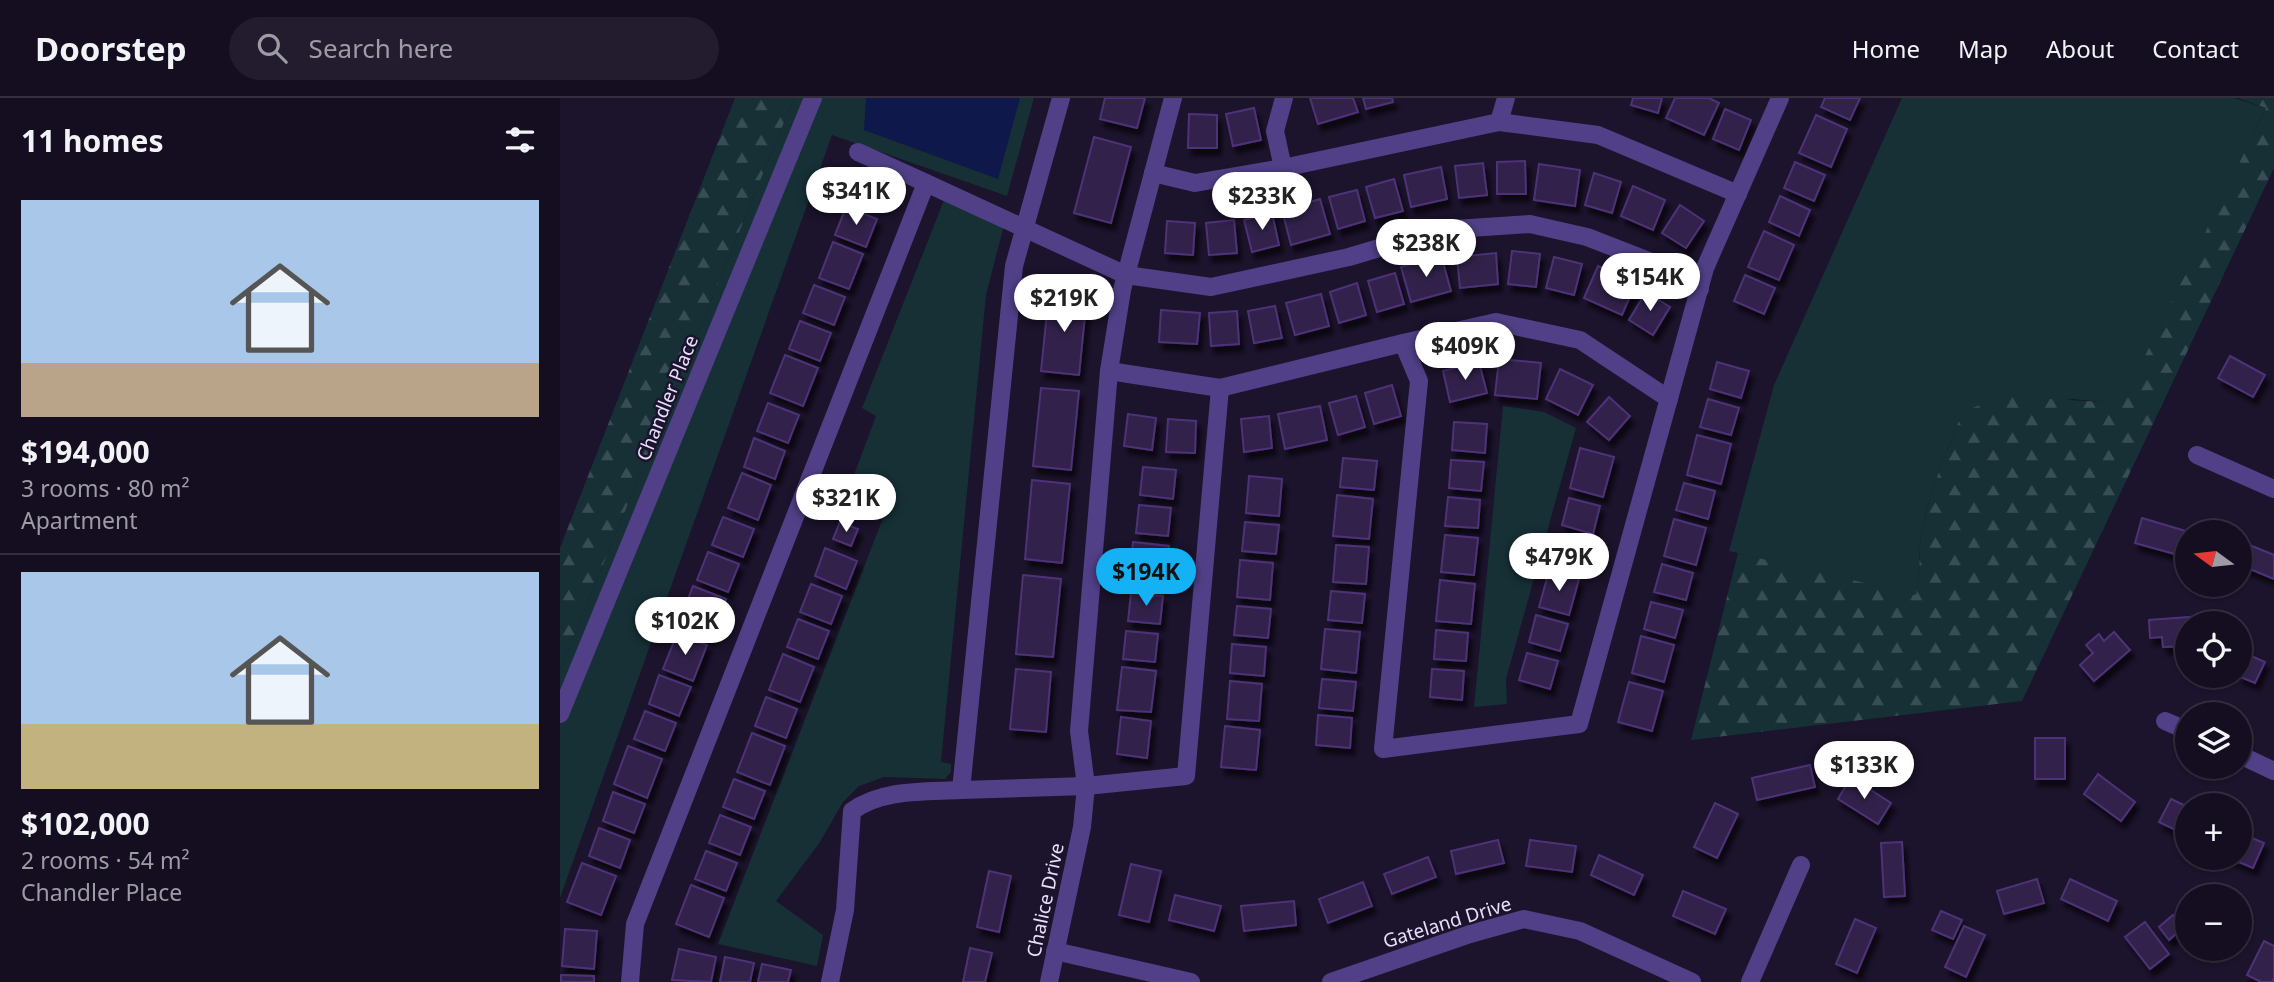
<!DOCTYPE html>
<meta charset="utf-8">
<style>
:root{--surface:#150e21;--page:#221c2e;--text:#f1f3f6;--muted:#9d9ca5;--line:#342e3f;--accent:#14b2f5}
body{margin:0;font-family:"Noto Sans",sans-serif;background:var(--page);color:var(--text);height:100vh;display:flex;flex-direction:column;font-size:26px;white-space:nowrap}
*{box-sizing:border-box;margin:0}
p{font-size:23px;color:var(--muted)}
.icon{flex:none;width:38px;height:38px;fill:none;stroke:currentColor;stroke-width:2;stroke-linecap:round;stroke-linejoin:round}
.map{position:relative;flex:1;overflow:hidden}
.sheet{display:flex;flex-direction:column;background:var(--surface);width:560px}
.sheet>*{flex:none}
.needle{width:46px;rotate:285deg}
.controls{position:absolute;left:1615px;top:422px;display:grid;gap:14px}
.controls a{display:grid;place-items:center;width:77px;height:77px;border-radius:50%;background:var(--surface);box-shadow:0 2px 5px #0004,0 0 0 2px var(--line);font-size:35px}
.price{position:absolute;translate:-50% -60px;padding:0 16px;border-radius:24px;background:#fff;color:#222;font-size:23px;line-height:46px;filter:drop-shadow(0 2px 4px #0008)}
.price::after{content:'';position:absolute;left:50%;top:42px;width:21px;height:16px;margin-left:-10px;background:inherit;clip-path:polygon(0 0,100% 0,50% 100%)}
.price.current{background:var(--accent);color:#111}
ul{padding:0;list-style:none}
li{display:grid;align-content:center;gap:14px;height:371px;padding:0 21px}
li+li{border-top:2px solid var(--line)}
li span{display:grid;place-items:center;height:217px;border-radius:0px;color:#555}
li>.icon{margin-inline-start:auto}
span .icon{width:126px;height:126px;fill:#fffc;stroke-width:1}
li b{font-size:30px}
h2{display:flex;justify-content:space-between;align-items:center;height:84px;padding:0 21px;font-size:30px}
header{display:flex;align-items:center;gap:42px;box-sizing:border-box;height:98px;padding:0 35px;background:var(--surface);border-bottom:2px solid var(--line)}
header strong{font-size:33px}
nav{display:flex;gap:38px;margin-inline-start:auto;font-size:24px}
.search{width:490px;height:63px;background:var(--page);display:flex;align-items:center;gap:18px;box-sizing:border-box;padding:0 24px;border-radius:38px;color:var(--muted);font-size:26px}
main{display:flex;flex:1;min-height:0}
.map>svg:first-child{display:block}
.green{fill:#163036}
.forest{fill:url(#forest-firs)}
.water{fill:#0e184a}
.building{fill:#31204c;stroke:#4e3377;stroke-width:2;filter:url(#shadow)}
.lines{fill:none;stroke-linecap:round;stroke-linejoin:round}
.street{stroke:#514088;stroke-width:18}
.labels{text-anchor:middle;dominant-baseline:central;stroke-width:5;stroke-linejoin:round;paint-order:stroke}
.street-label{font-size:19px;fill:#e8dffe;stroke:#1c132c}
</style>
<header>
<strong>Doorstep</strong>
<div class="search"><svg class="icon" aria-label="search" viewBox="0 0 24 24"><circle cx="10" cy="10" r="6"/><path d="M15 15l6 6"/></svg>Search here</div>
<nav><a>Home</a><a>Map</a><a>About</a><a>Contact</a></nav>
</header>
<main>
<section class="sheet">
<h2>11 homes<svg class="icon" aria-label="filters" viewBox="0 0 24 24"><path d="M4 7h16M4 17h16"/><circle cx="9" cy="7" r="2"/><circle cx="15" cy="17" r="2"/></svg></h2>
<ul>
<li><span style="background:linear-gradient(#a9c7e8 75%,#b9a48a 0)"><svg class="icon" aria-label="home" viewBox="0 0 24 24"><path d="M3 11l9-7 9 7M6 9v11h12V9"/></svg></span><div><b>$194,000</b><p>3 rooms · 80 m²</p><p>Apartment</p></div></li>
<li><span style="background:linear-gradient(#a9c7e8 70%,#c2b280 0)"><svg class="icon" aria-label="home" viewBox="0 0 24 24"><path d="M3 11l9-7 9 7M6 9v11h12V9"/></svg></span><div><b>$102,000</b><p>2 rooms · 54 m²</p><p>Chandler Place</p></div></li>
</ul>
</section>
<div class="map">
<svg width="1714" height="884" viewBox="0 0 1714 884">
<defs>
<pattern id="forest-firs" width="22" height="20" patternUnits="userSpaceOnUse" patternTransform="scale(1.75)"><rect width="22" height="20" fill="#163036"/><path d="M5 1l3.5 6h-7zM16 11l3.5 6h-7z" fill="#384e54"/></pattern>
<filter id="shadow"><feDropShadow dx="4" dy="7" stdDeviation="2" flood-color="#0009"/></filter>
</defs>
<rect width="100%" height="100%" fill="#1c132c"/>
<g class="green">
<polygon points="234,0 474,0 447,98 272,37 0,800 0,572"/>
<path d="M1342 0H1674L1706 10 1562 306 1513 301 1402 315C1387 353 1370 392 1362 433 1358 454 1360 476 1357 498L1169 453 1214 287Z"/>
<polygon points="384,102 444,127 426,197 381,664 391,666 391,674 385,681 324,679 299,688 283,704 260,744 216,803 263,837 257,868 158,846 323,420 285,401 316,318 302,310"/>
<polygon points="943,308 984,314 1016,330 946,581 947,606 914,609"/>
</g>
<g class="forest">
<polygon points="175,0 234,0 0,572 0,450"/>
<path d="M1678 0H1714V70L1462 603 1131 642 1178 455 1356 497C1361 476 1358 454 1362 433 1370 392 1387 353 1402 315L1439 298 1562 305 1706 10Z"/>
</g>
<polygon class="water" points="306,0 460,0 438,81 304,32"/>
<g class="building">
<polygon points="545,0 585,0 577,30 540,21"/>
<polygon points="750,0 793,0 798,14 758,26"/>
<polygon points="803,0 832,0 833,4 806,11"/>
<polygon points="1073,0 1102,0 1098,15 1071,7"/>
<polygon points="1115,0 1149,0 1159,5 1144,37 1106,20"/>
<polygon points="1265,0 1300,0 1290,22 1261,9"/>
<polygon points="694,10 701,42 673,48 666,16"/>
<polygon points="1165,11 1191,22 1179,52 1153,41"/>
<polygon points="629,16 657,17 657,50 628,50"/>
<polygon points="1256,17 1287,31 1271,69 1239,55"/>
<polygon points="534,39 571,49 551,125 514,115"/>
<polygon points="965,63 966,96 937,96 937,64"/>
<polygon points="1235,64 1265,77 1254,103 1224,90"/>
<polygon points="923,65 927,97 899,100 895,68"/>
<polygon points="979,66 1020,72 1015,108 974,102"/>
<polygon points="881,69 887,101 851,109 844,77"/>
<polygon points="1034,75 1061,84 1052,115 1025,107"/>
<polygon points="834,81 843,113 815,120 806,89"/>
<polygon points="1073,88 1105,102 1093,132 1061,118"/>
<polygon points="797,92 805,123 778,131 769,99"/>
<polygon points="1220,98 1250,112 1239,138 1209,124"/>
<polygon points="760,101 770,136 731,147 722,112"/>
<polygon points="1120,107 1144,123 1126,150 1102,135"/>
<polygon points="286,109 317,121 306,149 275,137"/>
<polygon points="712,115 719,147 692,154 684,122"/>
<polygon points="674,122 677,155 649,157 646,125"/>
<polygon points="607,123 635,125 633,157 605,155"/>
<polygon points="1204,133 1234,147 1219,182 1188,169"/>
<polygon points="273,144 303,156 289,191 259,180"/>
<polygon points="952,153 980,156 976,189 948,186"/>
<polygon points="936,155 938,186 900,190 897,159"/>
<polygon points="881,157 891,193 851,204 841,169"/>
<polygon points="994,159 1022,166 1014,197 986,190"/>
<polygon points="1038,168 1076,185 1062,217 1024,200"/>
<polygon points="835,175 844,206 817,214 808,183"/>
<polygon points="1185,177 1215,190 1204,216 1174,203"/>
<polygon points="797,185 806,217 779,225 770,194"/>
<polygon points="254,187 285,199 274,227 243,215"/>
<polygon points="1086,194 1110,209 1093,237 1069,222"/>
<polygon points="489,195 527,198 519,277 481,273"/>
<polygon points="761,196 769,228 735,237 726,205"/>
<polygon points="715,208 722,240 694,245 688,213"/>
<polygon points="601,212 640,215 637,246 599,244"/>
<polygon points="677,213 679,246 651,248 649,215"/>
<polygon points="240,223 271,235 260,263 229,251"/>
<polygon points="225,257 258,270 243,308 210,295"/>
<polygon points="1670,258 1705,277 1693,299 1658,280"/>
<polygon points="939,261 981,265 977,301 935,297"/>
<polygon points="919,264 927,295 890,304 883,273"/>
<polygon points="1157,264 1189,273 1181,300 1150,291"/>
<polygon points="1000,271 1033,287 1018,317 986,301"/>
<polygon points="832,287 841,318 814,326 805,295"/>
<polygon points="481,290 519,293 511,372 473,368"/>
<polygon points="796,298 805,329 778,337 769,305"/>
<polygon points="1049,299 1070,318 1049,342 1027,324"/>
<polygon points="1148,301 1179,310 1171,337 1140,329"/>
<polygon points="208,305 239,317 228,345 197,333"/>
<polygon points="760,308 767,342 725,351 718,316"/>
<polygon points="568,316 596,320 592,352 564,348"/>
<polygon points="709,318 712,350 684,354 681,321"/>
<polygon points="608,321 636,323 635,355 606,354"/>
<polygon points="894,324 927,326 925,355 892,352"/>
<polygon points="1137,337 1171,346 1161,386 1127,377"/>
<polygon points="194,340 225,353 215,381 184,369"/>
<polygon points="1020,350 1054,359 1043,399 1010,390"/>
<polygon points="783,360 817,363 814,392 780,389"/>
<polygon points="891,362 924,364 921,393 889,390"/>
<polygon points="583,369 616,372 613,401 580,397"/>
<polygon points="182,375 211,387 198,422 168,410"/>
<polygon points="689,378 722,381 719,418 686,415"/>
<polygon points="472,382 510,386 502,465 465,461"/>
<polygon points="1124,385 1155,393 1148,421 1116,412"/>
<polygon points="777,397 813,401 809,441 773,438"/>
<polygon points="888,399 920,402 918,430 885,428"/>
<polygon points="1009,400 1040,408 1033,436 1002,427"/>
<polygon points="579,407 611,410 608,438 576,435"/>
<polygon points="163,419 194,431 183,459 152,447"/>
<polygon points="1582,420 1629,434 1622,458 1575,445"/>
<polygon points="1114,421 1146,430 1136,467 1104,458"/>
<polygon points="280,424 298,431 291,448 273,441"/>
<polygon points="685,424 719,427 716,456 682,453"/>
<polygon points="885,437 918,440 914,477 881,474"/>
<polygon points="998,437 1030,445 1023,473 991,464"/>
<polygon points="573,444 609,448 605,489 569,485"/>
<polygon points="1687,446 1714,457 1714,481 1680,467"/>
<polygon points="776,447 809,449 806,486 773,484"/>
<polygon points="265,450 297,463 286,491 255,478"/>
<polygon points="148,454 179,466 168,494 137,482"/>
<polygon points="680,462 713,465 710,502 677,499"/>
<polygon points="1102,466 1133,475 1126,502 1094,494"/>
<polygon points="989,473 1019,481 1009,517 979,509"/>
<polygon points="463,477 501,481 493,559 456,556"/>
<polygon points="880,482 915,486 911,526 876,523"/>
<polygon points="251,486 282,498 271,526 240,514"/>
<polygon points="133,488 166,501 151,540 118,527"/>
<polygon points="771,493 805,496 802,525 768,522"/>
<polygon points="571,495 603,498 600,526 568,523"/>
<polygon points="1091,504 1123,512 1115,540 1084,531"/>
<polygon points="677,508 711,511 708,540 674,537"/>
<polygon points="976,517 1008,526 1000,553 969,544"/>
<polygon points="1642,518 1643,525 1628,525 1628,548 1603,549 1602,539 1590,540 1589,522"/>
<polygon points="238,521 269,533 258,561 227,549"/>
<polygon points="765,531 800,534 796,575 761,571"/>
<polygon points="876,532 908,535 906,563 874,561"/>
<polygon points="566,533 598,536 595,564 563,561"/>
<polygon points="1554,534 1570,552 1534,583 1520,567 1533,555 1526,547 1539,536 1544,543"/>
<polygon points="117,536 147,547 133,583 103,571"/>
<polygon points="1081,538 1114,547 1104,584 1072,575"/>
<polygon points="672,546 706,549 704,578 670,575"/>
<polygon points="1680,553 1705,564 1695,585 1678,578 1680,578"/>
<polygon points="967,555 998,563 990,591 959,582"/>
<polygon points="223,556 254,569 240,604 209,592"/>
<polygon points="562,569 596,573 591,614 557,612"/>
<polygon points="456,571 491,574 486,634 450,631"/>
<polygon points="872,571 904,573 902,602 870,599"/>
<polygon points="99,577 131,589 119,618 89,606"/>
<polygon points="762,581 796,584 793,613 759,610"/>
<polygon points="670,583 702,586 699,623 667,621"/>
<polygon points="1069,584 1103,593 1092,633 1058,624"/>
<polygon points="206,599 237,611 226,640 195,628"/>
<polygon points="85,613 116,625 105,653 74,641"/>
<polygon points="758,617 792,620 790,650 756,647"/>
<polygon points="561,619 591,623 587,660 557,656"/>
<polygon points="665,628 700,632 696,672 661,669"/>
<polygon points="192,635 225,648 210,687 177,674"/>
<rect x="1475" y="640" width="30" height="41"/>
<polygon points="68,648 102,661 87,700 54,686"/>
<polygon points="1250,667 1255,689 1197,702 1192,680"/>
<polygon points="1538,676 1575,704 1561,723 1524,696"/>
<polygon points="1291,679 1331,705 1318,726 1278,701"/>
<polygon points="174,681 205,693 194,721 163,709"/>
<polygon points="53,694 85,706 74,735 43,723"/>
<polygon points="1611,701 1628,709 1628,738 1599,724"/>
<polygon points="1155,705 1178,716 1157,760 1134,749"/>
<polygon points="160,717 191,729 180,757 149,745"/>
<polygon points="39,730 70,742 60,770 29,758"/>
<polygon points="1680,735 1704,745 1693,770 1669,760 1680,760"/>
<polygon points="938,742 944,765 896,776 891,753"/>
<polygon points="970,742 1016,748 1012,774 966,768"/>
<polygon points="1342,744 1345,798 1324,799 1321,745"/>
<polygon points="146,753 177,765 166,793 135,781"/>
<polygon points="1039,757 1083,777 1074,797 1031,777"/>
<polygon points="868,759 876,779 832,796 824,776"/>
<polygon points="22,765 56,778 41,817 7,804"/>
<polygon points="571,766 601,773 589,824 559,817"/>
<polygon points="429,773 451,778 439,834 417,829"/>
<polygon points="1477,781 1484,805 1444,816 1437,793"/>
<polygon points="1510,781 1557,803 1548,823 1501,801"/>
<polygon points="803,784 812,808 768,825 759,801"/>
<polygon points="131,787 164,800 149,839 116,826"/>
<polygon points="1123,793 1166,811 1155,836 1113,818"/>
<polygon points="615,797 661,808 654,833 609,822"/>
<polygon points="734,803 736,827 684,833 681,808"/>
<polygon points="1381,813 1402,822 1393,841 1372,832"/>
<polygon points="1613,817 1624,829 1609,842 1599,829"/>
<polygon points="1295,821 1316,830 1297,875 1276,866"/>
<polygon points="1585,824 1609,856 1590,871 1565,839"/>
<polygon points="1404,828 1425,837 1406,879 1385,869"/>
<polygon points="5,831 37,833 34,871 2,868"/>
<polygon points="1704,843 1714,848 1714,880 1712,884 1701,884 1687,877"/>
<polygon points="410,850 432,855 425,884 403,884"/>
<polygon points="119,851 156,859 151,884 112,882"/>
<polygon points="165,859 194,865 190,884 160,884"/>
<polygon points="202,866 231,872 228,884 198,884"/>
<polygon points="1,877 34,878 34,884 1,884"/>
</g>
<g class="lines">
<g class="street">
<polyline points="501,0 454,168 401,692 526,688 626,678 660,290"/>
<polyline points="724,0 715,33 723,70 939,24 946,0"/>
<polyline points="939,24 1038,37 1178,96"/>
<polyline points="298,54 366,85"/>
<polyline points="593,75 635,85 723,70"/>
<polyline points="843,245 936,224 1020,242 1109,301"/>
<polyline points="549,273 562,192 613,0"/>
<polyline points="1637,357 1714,391"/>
<polyline points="0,616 253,0"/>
<polyline points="1605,623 1628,633"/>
<polyline points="1680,657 1714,673"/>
<polyline points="495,853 631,884"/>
<polyline points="70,884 75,826 366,85 566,177 651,189 789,159 880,132 970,126 1027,139 1112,172 1140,191"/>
<path d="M270 884 285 812 292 713C322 691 364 694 401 692"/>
<polyline points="489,884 522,729 526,688 519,633 549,273 660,290 843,245 859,283 823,651 1019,626 1145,170 1220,0"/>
<polyline points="771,884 910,836 964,821 1020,833 1132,884"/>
<polyline points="1190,884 1241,767"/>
</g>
</g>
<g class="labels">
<g class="street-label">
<text transform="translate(107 300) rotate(-68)">Chandler Place</text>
<text transform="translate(485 802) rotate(-78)">Chalice Drive</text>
<text transform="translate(887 824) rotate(-17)">Gateland Drive</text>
</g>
</g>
</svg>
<div class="controls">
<a><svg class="needle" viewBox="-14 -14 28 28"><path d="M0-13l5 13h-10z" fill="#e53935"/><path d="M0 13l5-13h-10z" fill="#9d9ca5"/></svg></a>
<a><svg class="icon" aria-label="locate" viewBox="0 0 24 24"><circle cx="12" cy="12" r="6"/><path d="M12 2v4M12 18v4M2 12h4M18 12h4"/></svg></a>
<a><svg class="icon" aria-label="layers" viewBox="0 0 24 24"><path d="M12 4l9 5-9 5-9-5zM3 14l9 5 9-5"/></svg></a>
<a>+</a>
<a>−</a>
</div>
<b class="price" style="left:296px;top:129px">$341K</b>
<b class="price" style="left:702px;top:134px">$233K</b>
<b class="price" style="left:866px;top:181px">$238K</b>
<b class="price" style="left:1090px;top:215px">$154K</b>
<b class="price" style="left:504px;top:236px">$219K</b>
<b class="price" style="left:905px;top:284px">$409K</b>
<b class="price" style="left:286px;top:436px">$321K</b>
<b class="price" style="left:999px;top:495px">$479K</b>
<b class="price current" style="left:586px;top:510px">$194K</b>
<b class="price" style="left:125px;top:559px">$102K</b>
<b class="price" style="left:1304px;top:703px">$133K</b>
</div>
</main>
